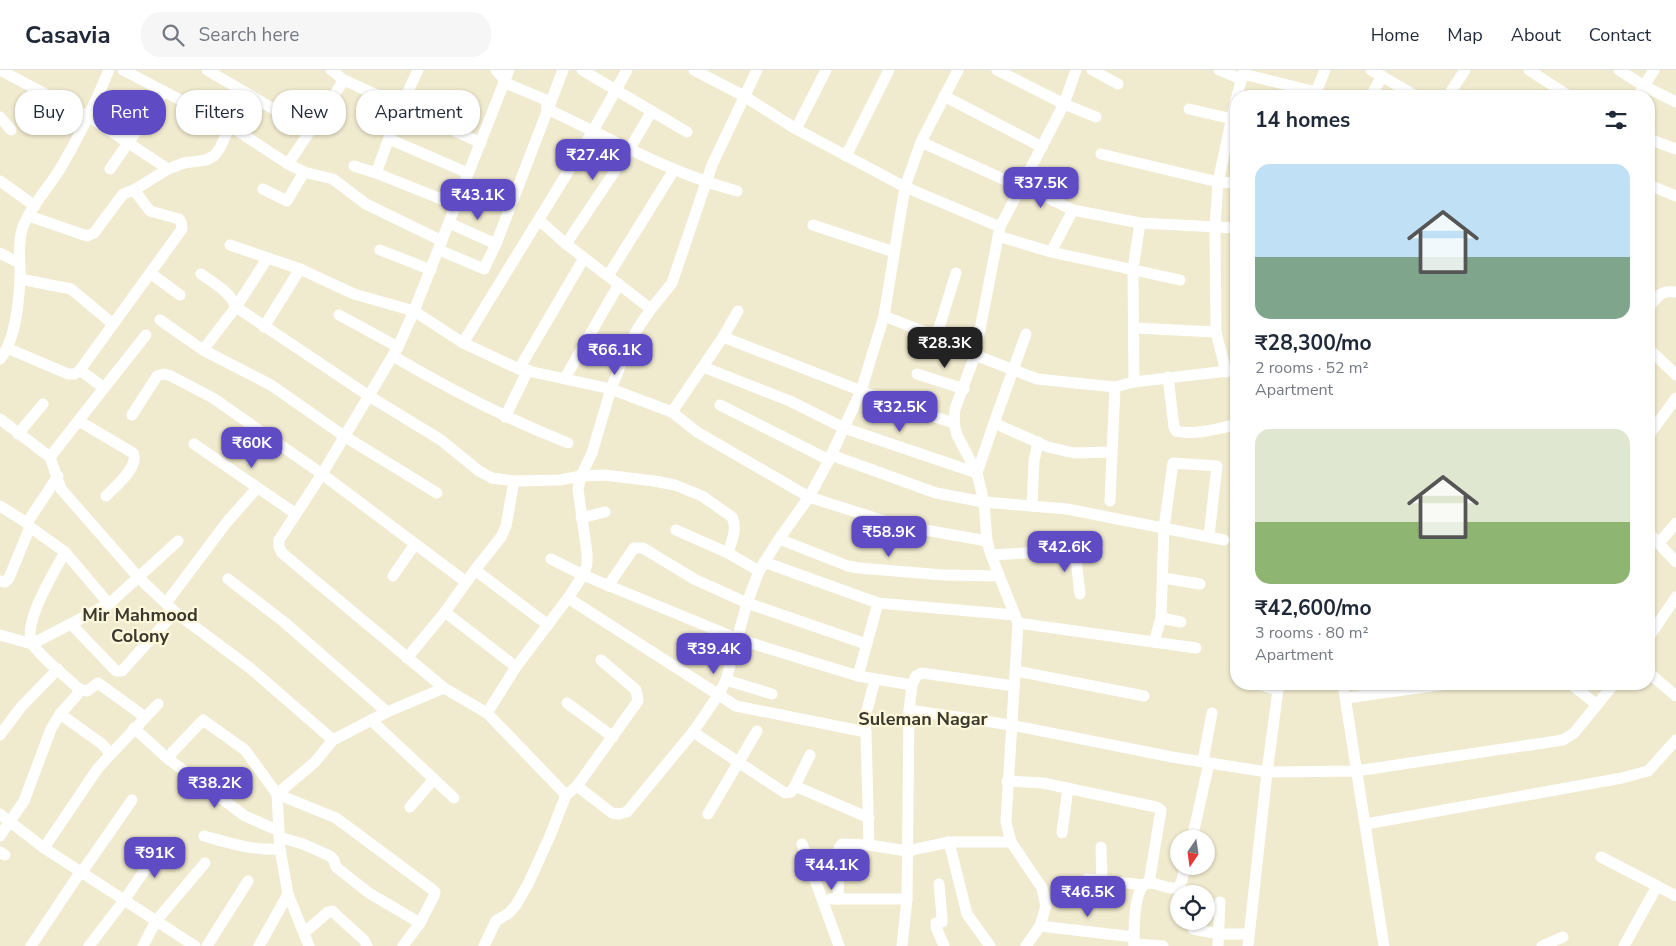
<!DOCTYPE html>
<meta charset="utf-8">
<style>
:root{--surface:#fff;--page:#f6f6f7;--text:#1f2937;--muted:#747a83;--line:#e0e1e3;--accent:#5f4bc4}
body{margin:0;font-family:"Nunito Sans",sans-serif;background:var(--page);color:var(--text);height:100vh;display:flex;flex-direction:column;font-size:19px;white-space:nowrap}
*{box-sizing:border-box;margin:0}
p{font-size:16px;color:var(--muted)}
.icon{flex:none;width:28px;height:28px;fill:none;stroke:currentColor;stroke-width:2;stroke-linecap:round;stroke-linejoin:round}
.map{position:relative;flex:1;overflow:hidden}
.sheet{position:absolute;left:1230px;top:20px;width:425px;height:600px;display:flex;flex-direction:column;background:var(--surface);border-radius:20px;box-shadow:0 1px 4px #0004}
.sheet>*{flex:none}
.hud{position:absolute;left:15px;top:20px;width:475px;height:45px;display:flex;gap:10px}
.needle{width:32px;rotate:193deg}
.fabs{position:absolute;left:1170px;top:760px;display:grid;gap:10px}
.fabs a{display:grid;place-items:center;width:45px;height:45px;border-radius:50%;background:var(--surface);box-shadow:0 1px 4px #0004;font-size:25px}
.price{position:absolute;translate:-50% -42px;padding:0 11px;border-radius:10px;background:var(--accent);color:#fff;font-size:16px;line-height:32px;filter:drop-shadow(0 1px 2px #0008)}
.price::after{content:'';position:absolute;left:50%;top:30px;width:15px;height:11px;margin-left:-8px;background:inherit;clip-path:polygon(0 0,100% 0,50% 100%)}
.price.current{background:#222;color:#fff}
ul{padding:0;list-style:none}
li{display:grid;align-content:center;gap:10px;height:265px;padding:0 25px}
li span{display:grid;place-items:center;height:155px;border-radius:15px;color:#555}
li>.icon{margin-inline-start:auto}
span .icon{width:90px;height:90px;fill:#fffc;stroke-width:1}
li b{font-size:21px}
h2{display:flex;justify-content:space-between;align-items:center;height:60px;padding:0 25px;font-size:21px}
.chip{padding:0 18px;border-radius:20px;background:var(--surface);box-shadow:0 1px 4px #0004;font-size:18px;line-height:45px}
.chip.current{background:var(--accent);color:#fff}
header{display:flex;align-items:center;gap:30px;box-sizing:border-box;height:70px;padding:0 25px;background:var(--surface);border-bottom:1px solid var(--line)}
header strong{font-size:24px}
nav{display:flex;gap:28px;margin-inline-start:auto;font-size:18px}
.search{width:350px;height:45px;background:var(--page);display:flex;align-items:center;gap:12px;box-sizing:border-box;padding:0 18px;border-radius:20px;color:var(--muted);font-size:19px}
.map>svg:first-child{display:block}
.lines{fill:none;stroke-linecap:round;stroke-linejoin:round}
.minor{stroke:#fff;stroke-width:11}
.labels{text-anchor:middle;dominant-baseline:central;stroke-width:4.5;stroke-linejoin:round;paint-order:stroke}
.neighbourhood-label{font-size:18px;font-weight:bold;fill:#3b392d;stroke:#fdf8db}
</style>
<header>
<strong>Casavia</strong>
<div class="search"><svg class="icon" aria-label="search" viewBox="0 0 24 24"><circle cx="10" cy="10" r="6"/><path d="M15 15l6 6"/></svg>Search here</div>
<nav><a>Home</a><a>Map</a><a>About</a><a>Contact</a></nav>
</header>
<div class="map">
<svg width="1676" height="876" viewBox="0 0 1676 876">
<rect width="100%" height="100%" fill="#f0eace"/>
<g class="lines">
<g class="minor">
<polyline points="0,0 89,47 168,99"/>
<polyline points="123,0 230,56 288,94 304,102 333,109 366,134 442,171"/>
<polyline points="207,0 311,61"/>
<polyline points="331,0 344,10 481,73"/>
<polyline points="418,0 401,36 376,103 456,135"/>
<path d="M496 0 508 14 546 30 547 39C610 68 669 103 737 121"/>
<polyline points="509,0 414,241 398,277 322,404 279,470 279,477 282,483 444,618 487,643 566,725"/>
<polyline points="582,0 687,62"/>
<polyline points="694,0 744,26 796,59 905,117 1000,157"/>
<polyline points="997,0 1064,34 1096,47"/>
<polyline points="1092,0 1118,14"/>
<polyline points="1219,0 1241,9"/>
<polyline points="1371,0 1416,26"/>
<polyline points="1529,0 1569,26"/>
<polyline points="1619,0 1644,16 1676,32"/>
<polyline points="1243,4 1316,22 1325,0"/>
<polyline points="944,26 1042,77"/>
<polyline points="1237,26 1244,0"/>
<polyline points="1371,26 1382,6"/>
<polyline points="1448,26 1465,0"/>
<polyline points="1638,26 1654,0"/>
<polyline points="1189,39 1232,49"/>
<polyline points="0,47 11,60"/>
<polyline points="796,59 826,0"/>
<polyline points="389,69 468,103"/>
<polyline points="1649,69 1676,79"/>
<polyline points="921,72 1003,109"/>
<polyline points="1101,84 1218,112 1236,113"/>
<polyline points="846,86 889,0"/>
<polyline points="288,94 344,10"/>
<polyline points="354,96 376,103"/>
<polyline points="110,99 164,21"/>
<polyline points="0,111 35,136"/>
<polyline points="1022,115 1073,140 1140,153 1236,158"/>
<polyline points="1649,115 1676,126"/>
<polyline points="263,119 287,131 304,102"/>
<polyline points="29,146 87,166 94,163 123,124 134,120 168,99 184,93 206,90 214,86 220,78 230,56"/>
<polyline points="539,150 566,174 651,239"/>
<polyline points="449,153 496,174"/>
<polyline points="813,155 894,182"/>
<polyline points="998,166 1051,182 1073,140"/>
<polyline points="566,174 629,80 652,41"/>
<polyline points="230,175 300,199 354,224 414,241 463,273 519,299 611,319 672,342 697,362 809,427 897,455 987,471"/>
<polyline points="380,180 431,200"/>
<polyline points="439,180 484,199 496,174 563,0"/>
<polyline points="1051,182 1180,210"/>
<polyline points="0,183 19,193"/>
<path d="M267 189 236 237 369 326 441 370 479 401 492 408 514 411 560 410 581 406 604 405 654 411 675 415 702 426 732 447C738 459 731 472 728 483"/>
<polyline points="150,203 180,225"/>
<path d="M201 204C214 213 230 222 236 237L203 280"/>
<polyline points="608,206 674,100"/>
<polyline points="20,209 71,219 113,254"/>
<path d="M1649 237C1657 227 1662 219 1676 222"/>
<polyline points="339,245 398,277"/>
<polyline points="884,246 925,262 934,264 939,258 956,203"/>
<polyline points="160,250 203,280 271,315 344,366 437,423"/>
<polyline points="264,257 300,199"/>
<polyline points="1134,258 1216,262"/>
<polyline points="723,267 738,241"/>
<polyline points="463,273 593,61 627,0"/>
<polyline points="7,278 68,304 75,304 80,300 182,159 181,152 179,149 150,141 134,120"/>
<polyline points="1649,279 1676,305"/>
<polyline points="975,285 1037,309 1115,317 1134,312 1236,300"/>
<path d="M393 286C449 319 507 349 568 373"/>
<path d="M0 289C15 272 19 231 20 209 21 192 17 176 22 160 27 141 50 116 60 99 79 67 95 34 109 0"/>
<polyline points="703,297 790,331 844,358 977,403 994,353 1026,264"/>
<polyline points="519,299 584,188"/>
<polyline points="1226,302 1216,262 1215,157 1218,112 1236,29"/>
<polyline points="917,304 964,319"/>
<path d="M1168 307 1174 357 1176 361C1194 366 1218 358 1236 355"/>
<polyline points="565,308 619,214"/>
<polyline points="1134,312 1133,199 1140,153"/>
<polyline points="104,318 146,265"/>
<polyline points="720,335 829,390"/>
<polyline points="672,342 723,267 900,336 954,353"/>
<polyline points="132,345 157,306 164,304 171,306 213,328 322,404 466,512"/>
<polyline points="505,347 528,300"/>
<polyline points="0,349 50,387 104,318 80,300"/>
<path d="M79 351 133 383C140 396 115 417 106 426"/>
<polyline points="994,353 1048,377 1074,383 1111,382"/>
<polyline points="18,364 43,334"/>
<polyline points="1649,365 1676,328"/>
<polyline points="194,374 296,444"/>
<polyline points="831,385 936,423 984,432 1067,439 1224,470"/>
<polyline points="50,387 61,419 139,508 175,542 250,598 333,670"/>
<polyline points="1110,431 1115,317"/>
<polyline points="0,436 27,453"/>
<polyline points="1032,436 1034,391 1038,372"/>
<polyline points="581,448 605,442"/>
<polyline points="676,460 728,483 759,501"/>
<polyline points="1649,463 1676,492"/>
<polyline points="779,469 848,496 859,498 943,505 999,506"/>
<polyline points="1659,473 1676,453"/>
<polyline points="1075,481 1080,524"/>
<polyline points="65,482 109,534"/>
<polyline points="991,485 1098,479"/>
<polyline points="551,489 583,505 738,569 858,606 912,615"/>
<polyline points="764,492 878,533 1015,545"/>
<polyline points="475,500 548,555"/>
<polyline points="393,506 415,474"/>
<polyline points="1163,508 1200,514"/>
<polyline points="228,509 284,552 387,642"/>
<polyline points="0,511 5,512 9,508 30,457"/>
<polyline points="608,516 634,478 643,478 694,509 747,533 866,574"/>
<polyline points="568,528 736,636 866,662"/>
<polyline points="166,533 227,452 257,418"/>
<polyline points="445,542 516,597"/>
<polyline points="1161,548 1181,552"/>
<polyline points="1018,553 1196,578"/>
<polyline points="71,554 116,601 122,601 175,542"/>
<polyline points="0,565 32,574 109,534 178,471"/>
<polyline points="1649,567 1676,527"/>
<polyline points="1154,572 1161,548 1164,458 1173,393 1217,396 1209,466"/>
<polyline points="407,588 445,542 475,500 501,467 506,456 514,411"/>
<polyline points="1016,601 1144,626"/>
<polyline points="1649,603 1676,626"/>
<polyline points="858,606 878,533"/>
<polyline points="726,610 772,624"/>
<polyline points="1343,614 1384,876"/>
<polyline points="1571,614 1597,635"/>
<polyline points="79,619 87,621 98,613 145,647"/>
<polyline points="1346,628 1447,614"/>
<polyline points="567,633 613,667"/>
<polyline points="909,640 1011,655 1172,687 1267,702 1356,701 1563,670 1574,663 1614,614"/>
<polyline points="487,643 516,597 568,528 583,505 587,495 587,483 578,419 581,406 592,383 611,319 627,279 638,258 651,239 672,213 712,95 757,0"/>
<polyline points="60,644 102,674 110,683"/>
<polyline points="371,650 454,728"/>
<polyline points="134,658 167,688 203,650 245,680 277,724 336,748 433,820 435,822 434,826 420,853 403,876"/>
<polyline points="693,662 785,723 791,722 795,716 869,748"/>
<polyline points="0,665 21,637 58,599"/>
<polyline points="167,688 245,746 279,761"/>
<polyline points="1203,691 1212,643"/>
<polyline points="1007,711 1043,713 1156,737 1161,740 1149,813"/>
<polyline points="577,716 612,743 619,744 627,742 693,662 719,624 726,610 747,533 759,501 779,469 809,427 829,390 861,321 884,246 905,117 921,72 958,0"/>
<polyline points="795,716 810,685"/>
<polyline points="410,737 434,709"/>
<polyline points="0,744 44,778 195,876"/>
<polyline points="708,744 757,661"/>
<polyline points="1366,754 1622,708 1648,701 1676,670"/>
<polyline points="1062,763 1068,718"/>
<path d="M0 766 24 731 51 659 60 644 77 625 79 619C66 607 43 589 33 575 20 556 55 501 65 482L30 457 27 453 58 406"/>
<path d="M204 766C229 773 254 781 280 779"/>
<polyline points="279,767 303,774 330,786 334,790 336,797 369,823 420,853"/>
<polyline points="1192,769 1209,693"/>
<polyline points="949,772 967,844 990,876"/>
<polyline points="802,774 839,876"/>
<polyline points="869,775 866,662 864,651 875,610"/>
<polyline points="1101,777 1102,811"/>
<polyline points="44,778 98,698 158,634"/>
<polyline points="0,782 5,785"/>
<polyline points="1601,787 1657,816"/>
<polyline points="82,802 132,730"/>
<polyline points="1087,809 1144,815"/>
<polyline points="939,814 942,848 942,852 936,853 936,857 944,876"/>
<polyline points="831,829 907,829"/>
<polyline points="838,829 839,778 842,774 869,775 907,781 949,772 1011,772"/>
<polyline points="1040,856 1134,867"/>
<polyline points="1193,859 1219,864 1248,864"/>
<polyline points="304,863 328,842 332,841 364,870 367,876"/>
<polyline points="1134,874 1163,876"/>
<polyline points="31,876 81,801"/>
<polyline points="89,876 125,829 162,775"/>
<polyline points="143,876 156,851 205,793"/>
<polyline points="207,876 248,811"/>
<polyline points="259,876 288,824"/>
<polyline points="309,876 288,824 280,779 277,724 315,692 333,670 387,642 444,618"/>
<polyline points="484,876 496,851 509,843 516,835 528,814 550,766 566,725 577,716 638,631 636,620 601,590"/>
<polyline points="902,876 907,829 909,640 912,615 916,606 922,603 1014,616"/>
<polyline points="1026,876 1040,856 1046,836 1042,818 1011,772 1006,752 1018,553 991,485 987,471 984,432 977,403 957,365 954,353 955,339 975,285 1000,157 1064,34 1076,0"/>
<path d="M1134 876C1134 864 1133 815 1148 813 1158 812 1168 821 1179 817L1182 810 1185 796"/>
<polyline points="1218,876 1220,832"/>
<polyline points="1248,876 1267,702 1278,620 1257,614"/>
<polyline points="1542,876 1563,867"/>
<polyline points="1624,876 1657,816 1676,826"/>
</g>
</g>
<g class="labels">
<g class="neighbourhood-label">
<text x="140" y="545">Mir Mahmood<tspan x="140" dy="21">Colony</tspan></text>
<text x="923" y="649">Suleman Nagar</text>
</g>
</g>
</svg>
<div class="fabs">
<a><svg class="needle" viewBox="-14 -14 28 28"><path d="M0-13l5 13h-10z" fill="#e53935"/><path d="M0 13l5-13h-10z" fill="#747a83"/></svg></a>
<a><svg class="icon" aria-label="locate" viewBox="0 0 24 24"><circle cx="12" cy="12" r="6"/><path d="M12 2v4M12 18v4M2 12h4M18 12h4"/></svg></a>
</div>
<b class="price" style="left:593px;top:111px">₹27.4K</b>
<b class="price" style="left:1041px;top:139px">₹37.5K</b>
<b class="price" style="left:478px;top:151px">₹43.1K</b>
<b class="price current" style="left:945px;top:299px">₹28.3K</b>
<b class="price" style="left:615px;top:306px">₹66.1K</b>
<b class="price" style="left:900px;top:363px">₹32.5K</b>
<b class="price" style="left:252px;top:399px">₹60K</b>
<b class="price" style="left:889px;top:488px">₹58.9K</b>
<b class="price" style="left:1065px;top:503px">₹42.6K</b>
<b class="price" style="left:714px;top:605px">₹39.4K</b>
<b class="price" style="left:215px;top:739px">₹38.2K</b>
<b class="price" style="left:155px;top:809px">₹91K</b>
<b class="price" style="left:832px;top:821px">₹44.1K</b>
<b class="price" style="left:1088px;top:848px">₹46.5K</b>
<div class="hud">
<a class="chip">Buy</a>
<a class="chip current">Rent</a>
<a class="chip">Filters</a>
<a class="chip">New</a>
<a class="chip">Apartment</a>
</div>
<section class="sheet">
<h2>14 homes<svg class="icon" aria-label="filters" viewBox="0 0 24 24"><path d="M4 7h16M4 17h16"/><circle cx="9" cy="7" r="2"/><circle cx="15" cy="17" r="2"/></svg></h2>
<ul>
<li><span style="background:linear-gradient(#bfe0f5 60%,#7fa58c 0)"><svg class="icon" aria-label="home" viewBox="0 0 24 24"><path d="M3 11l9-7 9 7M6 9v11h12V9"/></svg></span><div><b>₹28,300/mo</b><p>2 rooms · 52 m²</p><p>Apartment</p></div></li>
<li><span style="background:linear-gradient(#dfe7d0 60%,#8fb573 0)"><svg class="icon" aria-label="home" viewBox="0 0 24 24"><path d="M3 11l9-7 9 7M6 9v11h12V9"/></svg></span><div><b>₹42,600/mo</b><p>3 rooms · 80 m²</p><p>Apartment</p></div></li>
</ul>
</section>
</div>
